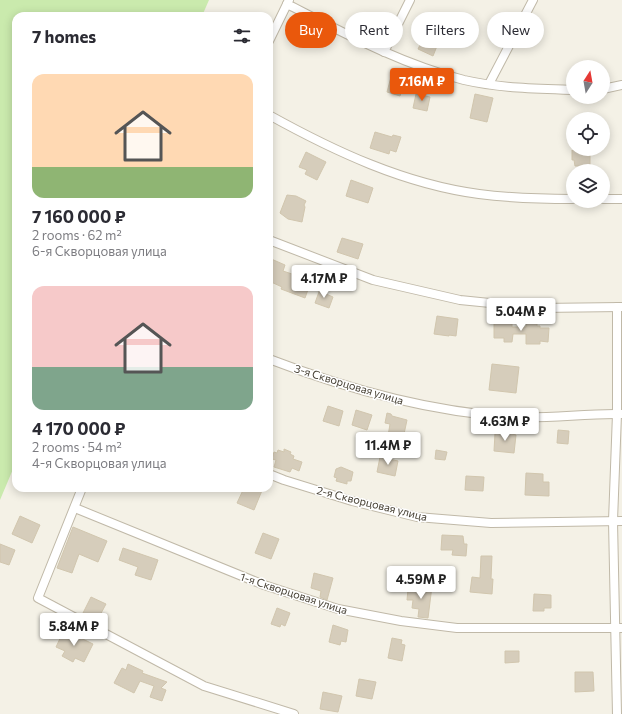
<!DOCTYPE html>
<meta charset="utf-8">
<style>
:root{--surface:#fff;--page:#f7f7f7;--text:#2b2b33;--muted:#7c7c81;--accent:#ea580c}
body{margin:0;font-family:Commissioner,sans-serif;background:var(--page);color:var(--text);height:100vh;display:flex;flex-direction:column;font-size:15px;white-space:nowrap}
*{box-sizing:border-box;margin:0}
p{font-size:13px;color:var(--muted)}
.icon{flex:none;width:22px;height:22px;fill:none;stroke:currentColor;stroke-width:2;stroke-linecap:round;stroke-linejoin:round}
.map{position:relative;flex:1;overflow:hidden}
.drawer{position:absolute;left:12px;top:12px;width:261px;height:480px;display:flex;flex-direction:column;background:var(--surface);border-radius:12px;box-shadow:0 2px 10px #0003}
.drawer>*{flex:none}
.top-card{position:absolute;left:285px;top:12px;width:277px;height:36px;display:flex;gap:8px}
.needle{width:26px;rotate:11deg}
.fabs{position:absolute;left:566px;top:60px;display:grid;gap:8px}
.fabs a{display:grid;place-items:center;width:44px;height:44px;border-radius:50%;background:var(--surface);box-shadow:0 2px 10px #0003;font-size:20px}
.price{position:absolute;translate:-50% -34px;padding:0 9px;border-radius:4px;background:#fff;color:#222;font-size:13px;line-height:26px;filter:drop-shadow(0 1px 2px #0008)}
.price::after{content:'';position:absolute;left:50%;top:24px;width:12px;height:9px;margin-left:-6px;background:inherit;clip-path:polygon(0 0,100% 0,50% 100%)}
.price.on{background:var(--accent);color:#fff}
ul{padding:0;list-style:none}
li{display:grid;align-content:center;gap:8px;height:212px;padding:0 20px}
li span{display:grid;place-items:center;height:124px;border-radius:12px;color:#555}
li>.icon{margin-inline-start:auto}
span .icon{width:72px;height:72px;fill:#fffc;stroke-width:1}
li b{font-size:17px}
h2{display:flex;justify-content:space-between;align-items:center;height:48px;padding:0 20px;font-size:17px}
.chip{padding:0 14px;border-radius:18px;background:var(--surface);box-shadow:0 2px 10px #0003;font-size:14px;line-height:36px}
.chip.on{background:var(--accent);color:#fff}
.map>svg:first-child{display:block}
.green{fill:#caeaad}
.building{fill:#d6cdbb;stroke:#d1c6ae}
.lines{fill:none;stroke-linecap:round;stroke-linejoin:round}
.minor-casing{stroke:#c0b9a8;stroke-width:10}
.minor{stroke:#fff;stroke-width:8}
.labels{text-anchor:middle;dominant-baseline:central;stroke-width:3;stroke-linejoin:round;paint-order:stroke}
.street-label{font-size:11px;fill:#474135;stroke:#fff}
</style>
<div class="map">
<svg width="622" height="714" viewBox="0 0 622 714">
<rect width="100%" height="100%" fill="#f4f1e6"/>
<polygon class="green" points="0,0 209,0 202,16 16,16 16,462 0,500"/>
<g class="building">
<polygon points="423,39 437,46 433,56 418,49"/>
<polygon points="391,77 405,81 400,96 387,92"/>
<polygon points="416,94 430,97 427,111 413,108"/>
<polygon points="475,94 493,98 487,122 470,118"/>
<polygon points="375,132 392,137 393,135 401,137 396,152 390,150 389,154 370,148"/>
<polygon points="572,150 590,150 590,166 575,166 574,160 572,160"/>
<polygon points="306,152 326,162 317,180 305,174 307,170 299,167"/>
<polygon points="351,180 373,188 368,203 346,196"/>
<polygon points="287,195 296,196 306,201 304,205 305,207 302,222 288,219 280,213"/>
<polygon points="342,238 363,244 358,259 337,252"/>
<polygon points="269,258 285,265 283,271 304,278 303,281 310,284 305,298 281,289 282,287 269,281"/>
<polygon points="320,289 327,292 326,294 333,297 329,308 315,303"/>
<polygon points="437,316 458,319 456,336 449,335 449,336 434,334"/>
<polygon points="494,320 512,320 512,327 526,327 526,323 537,323 537,326 540,326 540,328 549,328 548,342 540,341 540,344 526,344 526,334 513,334 512,342 504,342 504,338 494,338"/>
<polygon points="492,364 519,367 516,393 489,390"/>
<polygon points="328,406 343,411 339,426 323,421"/>
<polygon points="356,410 372,415 367,430 352,425"/>
<polygon points="387,413 391,414 392,416 407,420 404,434 400,433 399,438 388,436 390,424 385,423"/>
<polygon points="558,430 569,431 568,444 557,443"/>
<polygon points="506,431 512,432 512,434 516,435 514,453 494,451 495,433 505,434"/>
<polygon points="284,449 291,452 290,454 294,456 293,459 302,462 299,471 292,468 290,472 274,467 276,460 272,459 274,452 277,453 278,450 284,452"/>
<polygon points="436,450 447,452 445,460 435,459"/>
<polygon points="380,457 398,461 395,476 377,472"/>
<polygon points="341,467 353,472 351,481 347,481 347,484 336,481 337,478 334,477 336,469"/>
<polygon points="526,473 543,474 543,482 549,482 549,496 525,495"/>
<polygon points="466,476 484,477 483,491 465,490"/>
<polygon points="244,488 263,488 254,510 237,503"/>
<polygon points="20,516 40,525 32,543 12,534"/>
<polygon points="73,527 107,541 98,562 79,554 72,573 57,568"/>
<polygon points="263,533 279,539 271,559 255,553"/>
<polygon points="442,535 463,536 464,544 467,544 466,556 452,555 453,550 441,550"/>
<polygon points="0,544 15,550 9,565 0,562"/>
<polygon points="123,548 158,560 151,580 135,575 138,567 119,560"/>
<polygon points="481,556 492,556 491,579 493,579 492,594 470,592 472,577 480,578"/>
<polygon points="314,573 333,578 327,600 320,597 321,591 311,588"/>
<polygon points="421,585 432,586 428,618 418,617 419,609 412,608 413,600 407,600 408,589 420,591"/>
<polygon points="534,594 551,595 551,608 544,608 544,611 533,611"/>
<polygon points="91,597 106,604 99,617 96,616 94,621 82,615"/>
<polygon points="277,608 290,613 285,626 281,624 280,627 271,624"/>
<polygon points="333,625 348,630 346,642 341,641 340,645 329,642"/>
<polygon points="64,630 93,644 84,662 75,658 73,662 62,656 65,651 56,647"/>
<polygon points="392,638 402,640 401,644 405,645 402,661 388,658"/>
<polygon points="505,651 519,651 519,662 505,663"/>
<polygon points="128,664 143,671 142,673 167,682 161,688 166,690 162,701 150,697 154,686 140,681 134,693 114,683 122,668 126,670"/>
<polygon points="575,672 593,672 594,691 575,692"/>
<polygon points="359,679 376,682 372,699 356,696"/>
<polygon points="323,692 342,696 338,712 320,709"/>
</g>
<g class="lines">
<defs>
<g id="minor">
<path d="M287 4C344 33 401 64 464 80 499 88 537 89 573 90"/>
<polyline points="269,41 289,0"/>
<polyline points="384,52 410,0"/>
<polyline points="489,84 533,0"/>
<polyline points="603,89 622,85"/>
<path d="M269 115C334 151 404 184 479 194 510 198 542 199 573 199"/>
<polyline points="603,199 622,199"/>
<polyline points="269,240 373,280 460,300 540,308 622,307"/>
<path d="M269 359C347 389 429 412 513 417 549 419 586 413 622 414"/>
<polyline points="269,474 284,480 352,501 417,517 491,523 622,521"/>
<polyline points="82,488 38,598 204,686 294,714"/>
<polyline points="75,508 264,585 338,609 401,621 457,628 622,628"/>
<polyline points="617,714 613,521 617,414 617,307"/>
</g>
</defs>
<use href="#minor" class="minor-casing"/>
<use href="#minor" class="minor"/>
</g>
<g class="labels">
<g class="street-label">
<text transform="translate(349 384) rotate(17)">3-я Скворцовая улица</text>
<text transform="translate(372 503) rotate(14)">2-я Скворцовая улица</text>
<text transform="translate(294 593) rotate(18)">1-я Скворцовая улица</text>
</g>
</g>
</svg>
<div class="fabs">
<a><svg class="needle" viewBox="-14 -14 28 28"><path d="M0-13l5 13h-10z" fill="#e53935"/><path d="M0 13l5-13h-10z" fill="#7c7c81"/></svg></a>
<a><svg class="icon" aria-label="locate" viewBox="0 0 24 24"><circle cx="12" cy="12" r="6"/><path d="M12 2v4M12 18v4M2 12h4M18 12h4"/></svg></a>
<a><svg class="icon" aria-label="layers" viewBox="0 0 24 24"><path d="M12 4l9 5-9 5-9-5zM3 14l9 5 9-5"/></svg></a>
</div>
<b class="price on" style="left:422px;top:102px">7.16M ₽</b>
<b class="price" style="left:324px;top:299px">4.17M ₽</b>
<b class="price" style="left:521px;top:332px">5.04M ₽</b>
<b class="price" style="left:505px;top:442px">4.63M ₽</b>
<b class="price" style="left:388px;top:466px">11.4M ₽</b>
<b class="price" style="left:421px;top:600px">4.59M ₽</b>
<b class="price" style="left:74px;top:647px">5.84M ₽</b>
<div class="top-card">
<a class="chip on">Buy</a>
<a class="chip">Rent</a>
<a class="chip">Filters</a>
<a class="chip">New</a>
</div>
<section class="drawer">
<h2>7 homes<svg class="icon" aria-label="filters" viewBox="0 0 24 24"><path d="M4 7h16M4 17h16"/><circle cx="9" cy="7" r="2"/><circle cx="15" cy="17" r="2"/></svg></h2>
<ul>
<li><span style="background:linear-gradient(#ffd9b3 75%,#8fb573 0)"><svg class="icon" aria-label="home" viewBox="0 0 24 24"><path d="M3 11l9-7 9 7M6 9v11h12V9"/></svg></span><div><b>7 160 000 ₽</b><p>2 rooms · 62 m²</p><p>6-я Скворцовая улица</p></div></li>
<li><span style="background:linear-gradient(#f6c9c9 65%,#7fa58c 0)"><svg class="icon" aria-label="home" viewBox="0 0 24 24"><path d="M3 11l9-7 9 7M6 9v11h12V9"/></svg></span><div><b>4 170 000 ₽</b><p>2 rooms · 54 m²</p><p>4-я Скворцовая улица</p></div></li>
</ul>
</section>
</div>
